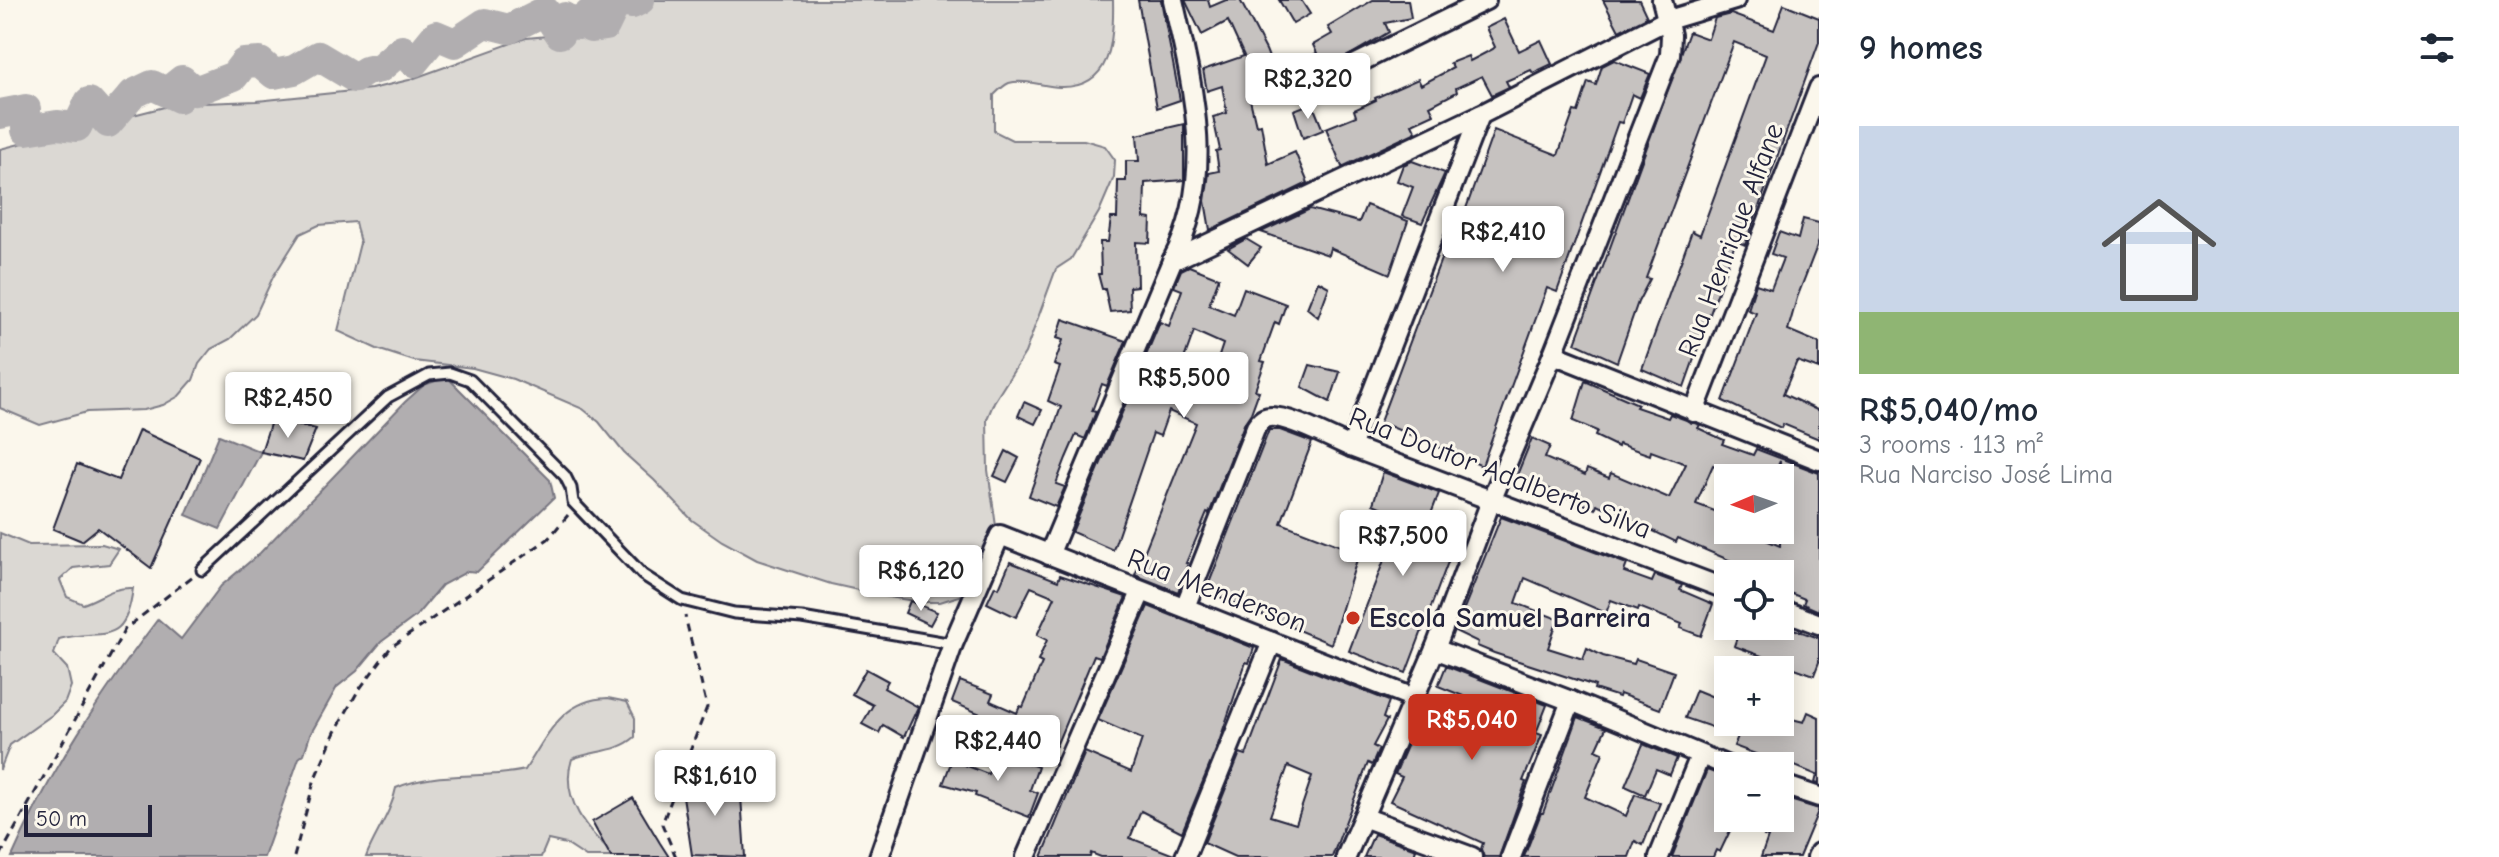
<!DOCTYPE html>
<meta charset="utf-8">
<style>
:root{--surface:#fff;--page:#f2f2f3;--text:#1f2937;--muted:#747a83;--accent:#c8321e}
body{margin:0;font-family:"Comic Neue",sans-serif;background:var(--page);color:var(--text);height:100vh;display:flex;flex-direction:column;font-size:30px;white-space:nowrap}
*{box-sizing:border-box;margin:0}
p{font-size:26px;color:var(--muted)}
.icon{flex:none;width:44px;height:44px;fill:none;stroke:currentColor;stroke-width:2;stroke-linecap:round;stroke-linejoin:round}
.map{position:relative;flex:1;overflow:hidden}
.side{display:flex;flex-direction:column;background:var(--surface);width:680px}
.side>*{flex:none}
.needle{width:52px;rotate:268deg}
.buttons{position:absolute;left:1714px;top:464px;display:grid;gap:16px}
.buttons a{display:grid;place-items:center;width:80px;height:80px;border-radius:0px;background:var(--surface);box-shadow:0 4px 20px #0003;font-size:40px}
.scale{position:absolute;left:24px;bottom:20px;width:128px;box-sizing:border-box;padding-left:8px;border:4px solid #22223b;border-top:0;font-size:22px;line-height:28px;white-space:nowrap;color:#22223b;-webkit-text-stroke:6px #fbf7ec;paint-order:stroke}
.price{position:absolute;translate:-50% -68px;padding:0 18px;border-radius:8px;background:#fff;color:#222;font-size:26px;line-height:52px;filter:drop-shadow(0 2px 4px #0008)}
.price::after{content:'';position:absolute;left:50%;top:48px;width:24px;height:18px;margin-left:-12px;background:inherit;clip-path:polygon(0 0,100% 0,50% 100%)}
.price.selected{background:var(--accent);color:#fff}
ul{padding:0;list-style:none}
li{display:grid;align-content:center;gap:16px;height:424px;padding:0 40px}
li span{display:grid;place-items:center;height:248px;border-radius:0px;color:#555}
li>.icon{margin-inline-start:auto}
span .icon{width:144px;height:144px;fill:#fffc;stroke-width:1}
li b{font-size:34px}
h2{display:flex;justify-content:space-between;align-items:center;height:96px;padding:0 40px;font-size:34px}
main{display:flex;flex:1;min-height:0}
.map>svg:first-child{display:block}
.green{fill:#dbd8d3;stroke:#7e7d87;stroke-width:2}
.water{fill:#b1aeb0;stroke:#787681;stroke-width:2}
.lines{fill:none;stroke-linecap:round;stroke-linejoin:round}
.river{stroke:#b1aeb0;stroke-width:30}
.building{fill:#c6c2c0;stroke:#22223b;stroke-width:2;fill-rule:evenodd}
.lane-casing{stroke:#22223b;stroke-width:15}
.street-casing{stroke:#22223b;stroke-width:24}
.path{stroke:#22223b;stroke-width:3;stroke-dasharray:8 6;stroke-linecap:butt}
.lane{stroke:#fbf7ec;stroke-width:9}
.street{stroke:#fbf7ec;stroke-width:18}
.poi-dot{fill:#c8321e;stroke:#fbf7ec;stroke-width:3}
.labels{text-anchor:middle;dominant-baseline:central;stroke-width:6;stroke-linejoin:round;paint-order:stroke}
.street-label{font-size:28px;fill:#22223b;stroke:#fbf7ec}
.poi-label{font-size:28px;font-weight:bold;fill:#22223b;stroke:#fbf7ec;text-anchor:start}
</style>
<main>
<div class="map">
<svg width="1819" height="857" viewBox="0 0 1819 857">
<rect width="100%" height="100%" fill="#fbf7ec"/>
<filter id="ink" filterUnits="userSpaceOnUse"><feTurbulence type="fractalNoise" baseFrequency=".0125" numOctaves="2"/><feDisplacementMap in="SourceGraphic" scale="16" xChannelSelector="R" yChannelSelector="G"/><feConvolveMatrix kernelMatrix="1 2 1 2 8 2 1 2 1" color-interpolation-filters="sRGB"/></filter>
<g filter="url(#ink)">
<g class="green">
<path d="M651 0H1113C1114 41 1112 89 1059 87 1043 86 1024 79 1009 83 1004 85 998 91 994 95V131L1012 140H1084L1105 146 1115 160 1114 177 1099 212 1071 259 1056 269 1025 353 994 402 987 419 988 470 998 540 972 587 959 596 940 602H921L889 597 831 584 757 560 722 541 692 520 654 480 624 453 599 422 583 409 513 379 473 368 414 361 377 349 338 331 360 243 355 222 319 225 300 234 273 277 256 314 230 339 211 349 199 364 193 380 179 396 163 405 144 410 87 412 40 425 0 408V149L176 104 257 101 371 89 409 80 526 38 582 33 622 18Z"/>
<path d="M0 533 29 545 102 544 119 549 109 564 73 568 60 580 67 597 83 604C103 597 111 587 133 588 125 649 104 628 59 639L54 654 67 668 71 686 65 702 52 715 10 745 0 770Z"/>
<path d="M608 698 627 702 635 718V737C617 753 594 750 572 759 559 798 588 832 616 857H586L566 844 548 840 541 857H366C375 833 391 814 396 788 436 770 483 780 525 770 547 736 562 699 608 698Z"/>
</g>
<g class="water">
<path d="M447 377 550 480 554 498 477 572 468 571 442 585 416 616 381 642 357 671 337 687 310 735 304 754 299 758 264 857H12C49 772 102 693 158 619L181 639 221 586 260 553 405 402 424 385Z"/>
<polygon points="219,435 261,452 220,529 186,515"/>
</g>
<g class="lines">
<polyline class="river" points="0,114 26,109 26,130 57,125 77,127 89,102 108,123 133,94 152,85 179,98 172,88 182,80 195,91 234,76 244,63 260,62 274,74 294,70 318,56 355,78 366,71 380,68 402,49 414,62 436,35 455,43 485,23 509,29 545,11 560,34 565,17 578,25 590,13 591,28 605,26 617,1 632,4 640,0"/>
</g>
<g class="building">
<polygon points="1138,0 1161,0 1180,100 1157,108"/>
<polygon points="1185,0 1208,0 1210,7 1226,0 1240,0 1266,50 1273,68 1262,72 1265,81 1247,87 1256,125 1261,124 1268,164 1295,152 1308,183 1210,230 1205,201 1209,173 1219,171 1216,151 1220,150 1213,117 1227,113 1222,86 1207,91 1203,70 1244,56 1228,21 1202,35"/>
<polygon points="1279,0 1301,0 1310,14 1293,24"/>
<polygon points="1373,0 1408,0 1411,18 1385,23 1389,32 1309,79 1300,62 1317,53 1313,45 1332,34 1328,27"/>
<polygon points="1603,0 1639,0 1647,17 1619,31"/>
<polygon points="1784,4 1819,18 1819,42 1745,245 1736,241 1684,387 1642,369 1692,231 1700,235 1766,55 1734,42 1646,278 1650,279 1638,302 1617,362 1575,343 1689,32 1708,39 1715,18 1731,14 1774,30"/>
<polygon points="1504,19 1519,51 1541,40 1552,64 1533,73 1531,70 1506,81 1509,87 1492,95 1482,76 1456,88 1457,92 1430,106 1434,114 1412,124 1416,132 1342,167 1326,128 1356,116 1354,110 1376,100 1375,98 1418,79 1421,85 1453,68 1450,63 1468,56 1470,61 1493,49 1495,47 1486,28"/>
<polygon points="1614,60 1650,74 1640,98 1632,94 1622,123 1618,122 1557,292 1547,288 1482,466 1380,422 1447,243 1453,245 1494,130 1558,155 1574,111 1578,112 1588,82 1596,85 1602,66"/>
<polygon points="1312,103 1323,130 1303,138 1294,110"/>
<polygon points="1184,124 1184,180 1145,183 1144,218 1151,219 1150,243 1136,242 1137,286 1129,287 1130,310 1110,312 1105,289 1102,289 1098,274 1101,274 1100,242 1108,242 1111,218 1117,218 1118,181 1126,181 1126,161 1139,161 1137,135"/>
<polygon points="1412,161 1445,173 1422,223 1402,216 1413,187 1397,181 1403,165"/>
<polygon points="1366,205 1408,221 1390,274 1330,248 1328,255 1261,232 1310,209 1359,222"/>
<polygon points="1803,219 1819,223 1819,241 1797,298 1788,330 1819,343 1819,369 1797,361 1783,394 1819,411 1819,439 1783,424 1781,428 1723,401 1756,313 1748,310 1756,284 1771,289 1783,258 1771,254 1779,232 1798,239"/>
<polygon points="1246,239 1261,248 1248,264 1228,249"/>
<path d="M1189 266 1219 278 1209 305 1234 315 1244 288 1286 304 1279 324 1275 322 1261 361 1265 362 1255 390 1259 391 1251 413 1245 422 1209 514 1207 513 1186 563H1188L1178 592 1135 575 1196 423 1169 411 1160 436 1153 433 1113 550 1072 532 1160 322 1169 326 1182 290 1174 287 1181 270ZM1194 331 1223 344 1215 368 1218 370 1208 401 1174 387Z"/>
<polygon points="1318,281 1329,287 1318,317 1307,308"/>
<polygon points="1063,319 1126,341 1107,386 1102,384 1092,411 1096,412 1085,439 1076,435 1066,458 1056,484 1065,487 1056,507 1029,496 1061,407 1048,401 1060,367 1054,365 1063,340 1057,338"/>
<polygon points="1310,365 1340,372 1330,402 1302,387"/>
<path d="M1585 381 1638 404 1636 407 1668 418 1670 414 1700 425 1698 428 1724 440 1722 444 1753 455 1756 449 1819 473V611L1803 604 1805 599 1780 589V574H1761L1678 538 1676 542 1597 504 1595 509 1517 475 1532 438 1550 446 1545 458 1585 475 1587 469 1609 478 1611 473 1669 498 1686 464 1651 451 1650 455 1619 444 1618 447 1595 436 1597 431 1573 421ZM1780 461V546L1749 533 1750 530H1728V516L1696 504 1713 465 1747 478H1773Z"/>
<polygon points="1024,402 1042,410 1035,424 1018,416"/>
<polygon points="272,418 316,429 303,461 261,452"/>
<polygon points="139,430 200,458 151,568 98,528 82,541 53,529 77,464 118,480"/>
<polygon points="1269,430 1280,430 1312,442 1281,523 1359,553 1331,644 1206,591"/>
<polygon points="1006,451 1019,458 1007,482 994,476"/>
<polygon points="1383,472 1439,493 1423,535 1454,546 1406,673 1349,651 1401,516 1373,504"/>
<polygon points="1501,517 1627,564 1624,572 1652,582 1655,575 1682,585 1680,590 1713,604 1701,636 1680,628 1682,624 1639,607 1638,610 1611,600 1606,613 1525,578 1516,603 1558,619 1548,648 1583,659 1587,648 1603,656 1634,664 1636,659 1674,672 1660,709 1620,694 1619,697 1594,689 1595,686 1494,653 1477,646 1478,642 1455,631"/>
<polygon points="1010,562 1058,581 1060,575 1126,597 1100,657 1094,655 1056,746 952,702 960,681 993,694 990,701 1017,713 1020,706 1023,707 1042,663 1038,661 1047,640 1037,635 1055,597 1031,587 1016,617 987,603 995,586 999,588"/>
<polygon points="910,601 937,612 930,625 905,613"/>
<polygon points="1148,606 1254,648 1249,663 1246,662 1218,745 1182,832 1141,811 1130,838 1174,855 1173,857 1101,857 1091,853 1090,857 1042,857 1085,752 1131,772 1142,739 1098,720"/>
<polygon points="1741,626 1785,626 1819,638 1819,662 1814,675 1734,646"/>
<path d="M1282 659 1389 701 1383 718 1387 720 1373 746 1379 749 1372 765 1368 763 1332 857H1235L1204 843 1240 753 1246 755ZM1288 766 1312 776 1296 824 1270 816Z"/>
<polygon points="1446,666 1547,705 1536,733 1542,735 1523,781 1526,782 1499,857 1484,857 1481,849 1483,843 1390,801 1402,777 1395,774 1411,737 1416,739 1429,708 1468,722 1476,701 1438,686"/>
<polygon points="866,669 888,681 884,688 918,707 904,737 883,725 879,733 862,724 873,705 852,694"/>
<polygon points="1696,690 1728,703 1728,722 1780,722 1780,716 1804,722 1808,712 1819,717 1819,784 1815,783 1817,775 1783,761 1782,764 1734,746 1738,736 1685,718"/>
<polygon points="1578,717 1606,728 1596,750 1603,753 1585,797 1626,816 1635,794 1660,803 1643,845 1635,841 1629,857 1524,857 1541,813 1543,813"/>
<polygon points="1643,744 1677,758 1670,775 1656,769 1645,795 1625,786"/>
<polygon points="996,751 1038,767 1030,790 1038,793 1029,817 975,796 976,793 943,784 952,760 988,774"/>
<polygon points="1707,770 1728,778 1717,799 1728,804 1728,818 1735,818 1729,833 1720,852 1716,850 1713,857 1672,857"/>
<polygon points="740,781 745,857 692,855 681,783"/>
<polygon points="1780,797 1819,809 1799,857 1761,857 1768,837 1764,836 1771,818 1780,818"/>
<polygon points="633,798 660,843 669,857 611,857 592,822"/>
<polygon points="1374,834 1416,849 1413,857 1364,857"/>
</g>
<g class="lines">
<defs>
<polyline id="lane" points="202,570 388,397 429,375 450,373 470,380 565,476 571,488 573,502 643,575 682,600 734,613 802,618 953,644"/>
<g id="street">
<polyline points="1352,66 1486,0"/>
<polyline points="1172,261 1480,115 1665,21 1735,0"/>
<polyline points="1553,354 1819,460"/>
<polyline points="1694,412 1819,88"/>
<polyline points="1351,447 1480,115"/>
<path d="M1049 555 1172 261C1217 178 1193 87 1173 0"/>
<path d="M1185 607 1256 427C1258 424 1260 420 1265 418 1281 411 1334 440 1351 447L1728 590"/>
<polyline points="1780,609 1819,624"/>
<polyline points="1435,649 1571,701 1728,766"/>
<polyline points="1780,784 1819,797"/>
<polyline points="1363,817 1472,857"/>
<polyline points="879,857 953,644 1000,535 1414,698"/>
<polyline points="1026,857 1141,592"/>
<polyline points="1185,857 1272,642"/>
<polyline points="1346,857 1435,649 1491,501 1553,354 1670,55 1671,35 1662,0"/>
<polyline points="1511,857 1571,701"/>
<polyline points="1659,857 1700,756"/>
<polyline points="1817,857 1819,853"/>
</g>
</defs>
<use href="#lane" class="lane-casing"/>
<use href="#street" class="street-casing"/>
<g class="path">
<polyline points="0,856 125,629 193,576"/>
<polyline points="294,857 315,778 335,732 358,691 391,647 548,539 568,515"/>
<polyline points="676,857 662,824 707,707 685,616"/>
</g>
<use href="#lane" class="lane"/>
<use href="#street" class="street"/>
</g>
</g>
<circle class="poi-dot" cx="1353" cy="618" r="8"/>
<g class="labels">
<g class="street-label">
<text transform="translate(1731 240) rotate(-69)">Rua Henrique Alfane</text>
<text transform="translate(1500 473) rotate(21)">Rua Doutor Adalberto Silva</text>
<text transform="translate(1217 591) rotate(21)">Rua Menderson</text>
</g>
<g class="poi-label">
<text x="1369" y="618">Escola Samuel Barreira</text>
</g>
</g>
</svg>
<div class="buttons">
<a><svg class="needle" viewBox="-14 -14 28 28"><path d="M0-13l5 13h-10z" fill="#e53935"/><path d="M0 13l5-13h-10z" fill="#747a83"/></svg></a>
<a><svg class="icon" aria-label="locate" viewBox="0 0 24 24"><circle cx="12" cy="12" r="6"/><path d="M12 2v4M12 18v4M2 12h4M18 12h4"/></svg></a>
<a>+</a>
<a>−</a>
</div>
<div class="scale">50 m</div>
<b class="price" style="left:1308px;top:121px">R$2,320</b>
<b class="price" style="left:1503px;top:274px">R$2,410</b>
<b class="price" style="left:1184px;top:420px">R$5,500</b>
<b class="price" style="left:288px;top:440px">R$2,450</b>
<b class="price" style="left:1403px;top:578px">R$7,500</b>
<b class="price" style="left:921px;top:613px">R$6,120</b>
<b class="price selected" style="left:1472px;top:762px">R$5,040</b>
<b class="price" style="left:998px;top:783px">R$2,440</b>
<b class="price" style="left:715px;top:818px">R$1,610</b>
</div>
<section class="side">
<h2>9 homes<svg class="icon" aria-label="filters" viewBox="0 0 24 24"><path d="M4 7h16M4 17h16"/><circle cx="9" cy="7" r="2"/><circle cx="15" cy="17" r="2"/></svg></h2>
<ul>
<li><span style="background:linear-gradient(#c9d6e8 75%,#8fb573 0)"><svg class="icon" aria-label="home" viewBox="0 0 24 24"><path d="M3 11l9-7 9 7M6 9v11h12V9"/></svg></span><div><b>R$5,040/mo</b><p>3 rooms · 113 m²</p><p>Rua Narciso José Lima</p></div></li>
</ul>
</section>
</main>
